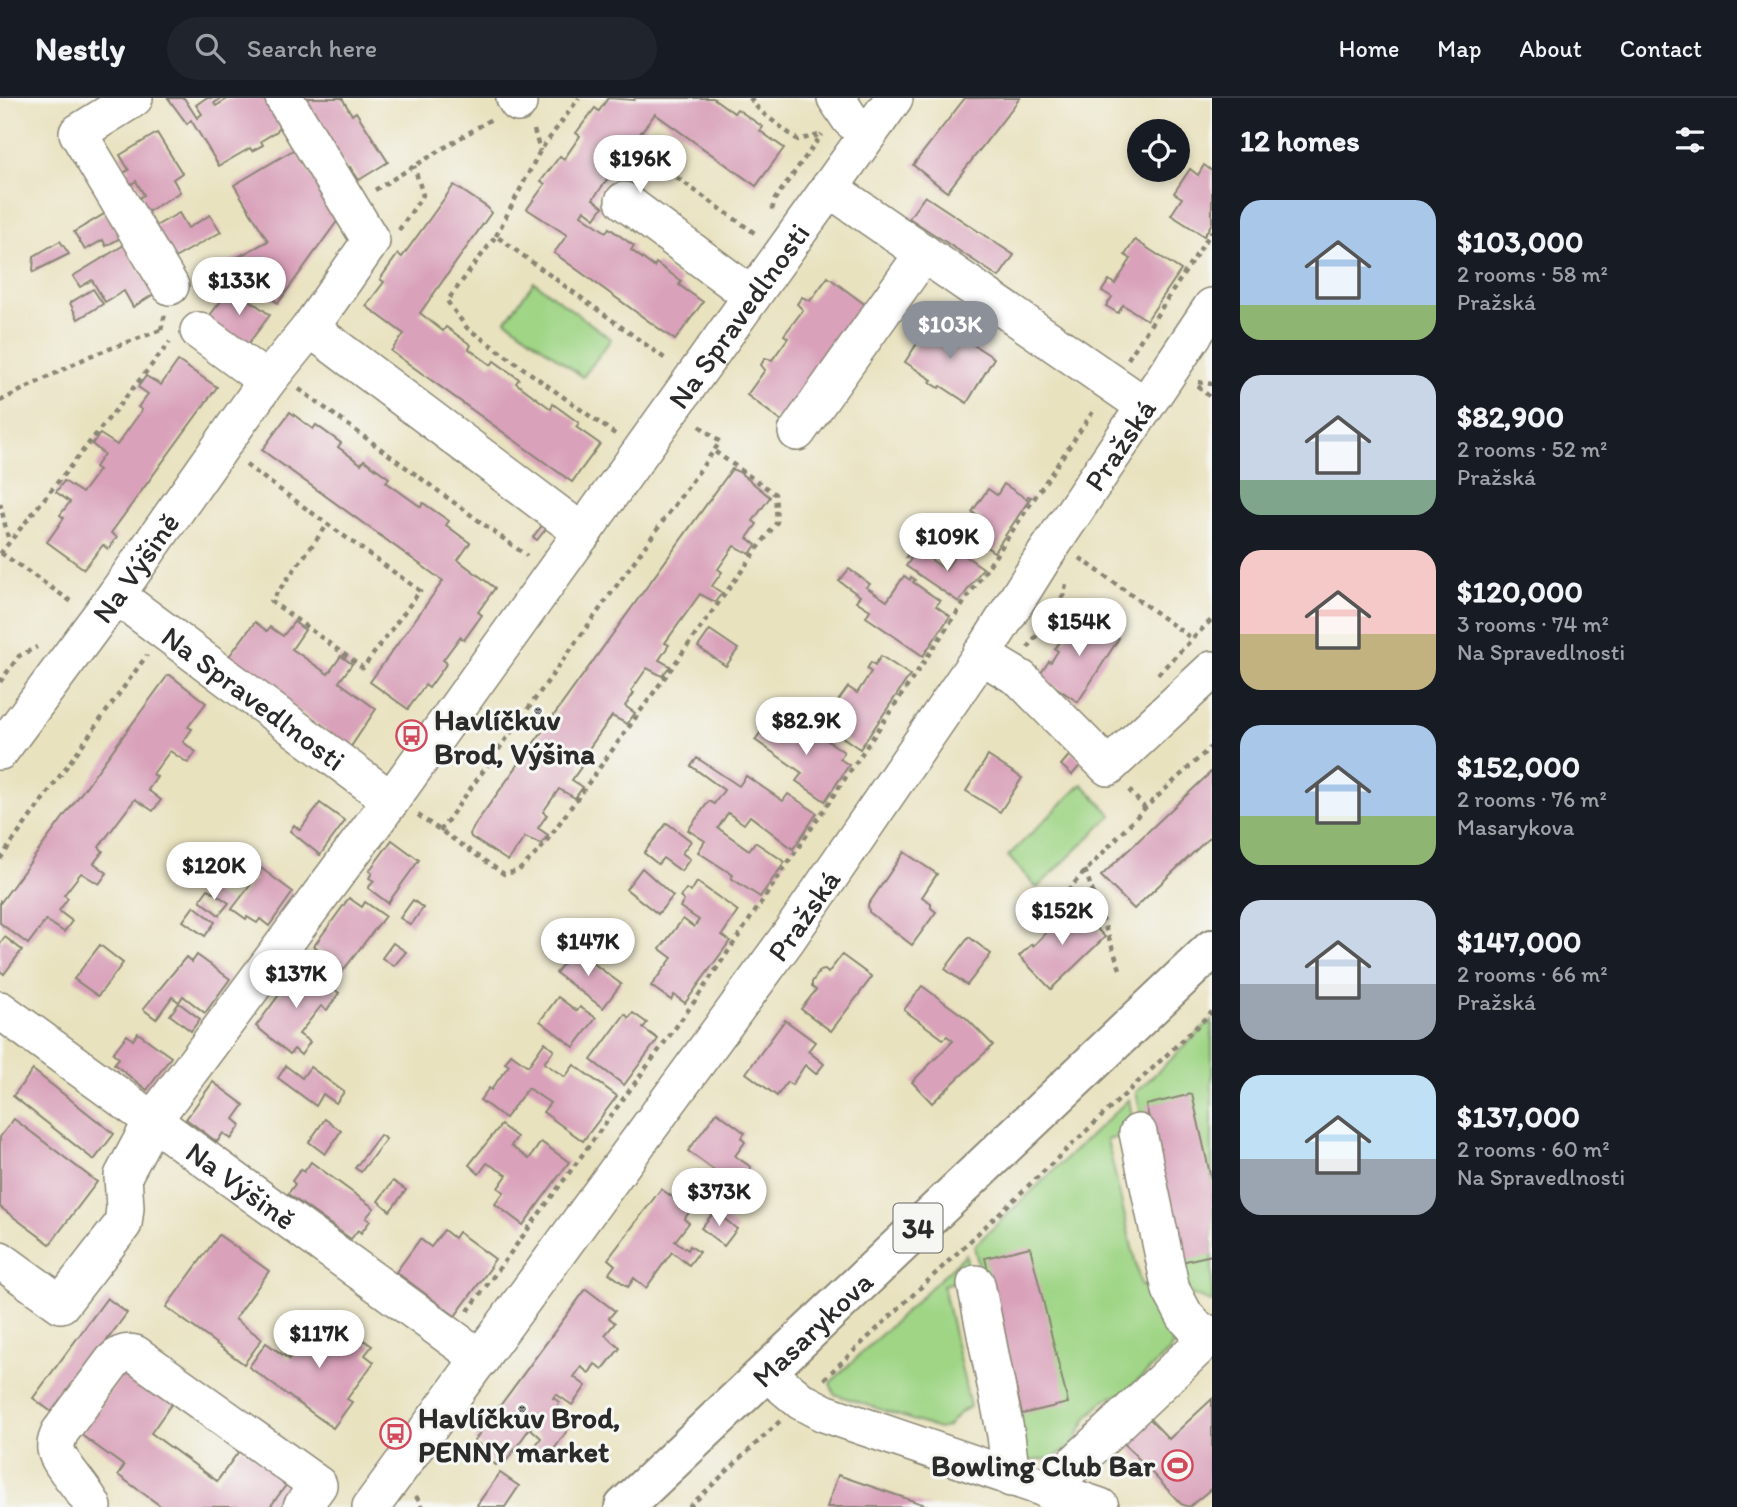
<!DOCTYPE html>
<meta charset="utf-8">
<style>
:root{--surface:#171b24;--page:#20242c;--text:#f1f3f6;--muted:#9ea1a6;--line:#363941;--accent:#8c9099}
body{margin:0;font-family:Itim,sans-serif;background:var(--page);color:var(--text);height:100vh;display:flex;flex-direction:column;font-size:26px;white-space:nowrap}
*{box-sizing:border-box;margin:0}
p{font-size:23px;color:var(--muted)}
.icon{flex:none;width:38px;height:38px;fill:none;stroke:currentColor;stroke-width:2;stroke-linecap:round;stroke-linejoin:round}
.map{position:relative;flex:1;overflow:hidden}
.details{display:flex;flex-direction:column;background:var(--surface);width:525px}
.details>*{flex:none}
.fabs{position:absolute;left:1127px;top:21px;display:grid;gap:14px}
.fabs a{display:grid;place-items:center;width:63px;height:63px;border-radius:50%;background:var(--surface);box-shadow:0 4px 10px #0003;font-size:35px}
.price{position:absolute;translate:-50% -60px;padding:0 16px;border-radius:24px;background:#fff;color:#222;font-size:23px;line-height:46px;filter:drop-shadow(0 2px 4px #0008)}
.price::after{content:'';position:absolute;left:50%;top:42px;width:21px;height:16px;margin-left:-10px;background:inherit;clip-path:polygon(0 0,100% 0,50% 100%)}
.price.active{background:var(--accent);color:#fff}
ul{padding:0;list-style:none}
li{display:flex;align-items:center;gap:21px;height:175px;padding:0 28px}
li span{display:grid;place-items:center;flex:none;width:196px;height:140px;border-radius:21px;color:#555}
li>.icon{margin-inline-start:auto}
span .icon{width:84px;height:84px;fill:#fffc;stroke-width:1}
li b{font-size:30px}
h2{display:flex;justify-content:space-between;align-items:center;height:84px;padding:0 28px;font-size:30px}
header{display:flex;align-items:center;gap:42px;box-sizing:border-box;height:98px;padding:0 35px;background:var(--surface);border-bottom:2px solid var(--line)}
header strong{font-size:33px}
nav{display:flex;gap:38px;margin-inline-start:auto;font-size:24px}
.search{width:490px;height:63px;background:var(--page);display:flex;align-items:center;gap:18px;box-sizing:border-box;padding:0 24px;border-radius:38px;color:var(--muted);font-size:26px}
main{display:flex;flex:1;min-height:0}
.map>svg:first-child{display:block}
.green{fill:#9fd585;stroke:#658058;stroke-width:2}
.building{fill:#d9a1ba}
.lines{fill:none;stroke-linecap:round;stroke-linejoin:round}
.minor-casing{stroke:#8a8675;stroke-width:40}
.major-casing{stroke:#8a8675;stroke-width:42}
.path{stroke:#8a8675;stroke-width:4.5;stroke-dasharray:5 5;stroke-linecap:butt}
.minor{stroke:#fff;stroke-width:37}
.major{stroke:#fff;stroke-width:38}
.labels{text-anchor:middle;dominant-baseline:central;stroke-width:6;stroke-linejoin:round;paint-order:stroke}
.shield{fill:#f6f6f2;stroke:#686867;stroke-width:2}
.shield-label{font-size:28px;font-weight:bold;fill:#2b2b2b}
.street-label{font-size:30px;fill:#2b2b2b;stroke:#f6f6f2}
.poi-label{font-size:30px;font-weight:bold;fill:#2b2b2b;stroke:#f6f6f2;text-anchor:start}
</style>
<header>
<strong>Nestly</strong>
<div class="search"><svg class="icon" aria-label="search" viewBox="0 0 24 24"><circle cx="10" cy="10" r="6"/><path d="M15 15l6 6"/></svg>Search here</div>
<nav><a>Home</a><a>Map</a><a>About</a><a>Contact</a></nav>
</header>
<main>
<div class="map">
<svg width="1212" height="1409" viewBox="0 0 1212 1409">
<rect width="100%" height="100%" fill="#f6f6f2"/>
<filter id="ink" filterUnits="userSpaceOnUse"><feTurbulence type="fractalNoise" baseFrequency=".0143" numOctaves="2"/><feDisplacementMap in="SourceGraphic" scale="14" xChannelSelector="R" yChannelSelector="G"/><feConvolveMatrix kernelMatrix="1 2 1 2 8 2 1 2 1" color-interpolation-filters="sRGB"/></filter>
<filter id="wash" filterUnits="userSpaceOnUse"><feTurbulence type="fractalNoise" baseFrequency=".00686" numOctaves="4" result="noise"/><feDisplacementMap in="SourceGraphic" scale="28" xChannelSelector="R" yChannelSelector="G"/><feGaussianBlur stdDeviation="1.57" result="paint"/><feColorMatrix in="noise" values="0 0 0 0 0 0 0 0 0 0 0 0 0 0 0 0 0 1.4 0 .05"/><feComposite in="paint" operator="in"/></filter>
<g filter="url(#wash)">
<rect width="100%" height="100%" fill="#e9e2bf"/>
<g class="green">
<polygon points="534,184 611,241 583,279 506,222"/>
<polygon points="1082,686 1112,717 1037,790 1008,758"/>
<polygon points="1212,922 1212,1204 1211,1204 1192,1197 1177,1177 1136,994"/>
<path d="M1129 1001 1132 1019 1123 1038 1107 1042 1141 1188 1163 1183C1168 1205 1181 1234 1169 1254L1124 1295 1106 1301 1088 1318 1072 1348 1053 1360 1032 1363 1023 1355 974 1148Z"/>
<polygon points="966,1156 968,1173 960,1182 943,1187 970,1309 959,1315 947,1329 939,1331 834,1296 830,1285"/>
</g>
<g id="blocks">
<g class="building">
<polygon points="168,0 184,0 197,20 202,16 196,7 206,0 222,0 214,5 216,8 229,0 264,0 280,25 277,33 261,43 263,47 252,53 250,50 219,68 191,22 187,26"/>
<polygon points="307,0 342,0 352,17 356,14 388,64 359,82 350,69 347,71 304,2"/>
<polygon points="608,0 634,2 635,0 713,0 734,15 737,11 763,29 760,33 784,50 756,88 655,16 636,41 647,49 639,60 628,53 593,101 603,109 595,120 584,112 581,117 606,134 609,130 634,148 631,152 654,169 656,165 681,183 679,187 703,204 675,242 554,155 567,137 527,111 545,86 541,83 560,58 564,61 580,38 576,35 595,10 599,13"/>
<polygon points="965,0 1020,0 947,94 913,67"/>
<polygon points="157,35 182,75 173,81 180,94 147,114 139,100 144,97 136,83 130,87 123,75 129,72 120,57"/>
<polygon points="295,51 338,122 278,205 225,166 268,143 234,87"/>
<polygon points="1204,67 1212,73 1212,125 1204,138 1171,117 1182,100 1174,95 1190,71 1198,77"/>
<polygon points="454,87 488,110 491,115 420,215 443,233 446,229 471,247 469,251 491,267 494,263 519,281 516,285 551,311 553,306 579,325 576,329 600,346 572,384 391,253 404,236 366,208 384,184 380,181 398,156 402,159"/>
<polygon points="925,98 1014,157 999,179 909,120"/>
<polygon points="106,115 120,140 106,148 103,142 85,152 74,134"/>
<polygon points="179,115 188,130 210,117 221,134 171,162 152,130"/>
<polygon points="1135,142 1181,172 1147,222 1123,207 1118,215 1106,208 1112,199 1102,193 1109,182 1115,186 1131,161 1125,157"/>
<polygon points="60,143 69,156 33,174 34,158"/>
<polygon points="124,147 154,196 133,209 124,193 105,204 92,182 80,189 73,178"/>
<polygon points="828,179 867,208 784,325 747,297 765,272 761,267 765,260 772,262 788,240 784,237 803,212 797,206 802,199 810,203"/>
<polygon points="232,189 270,217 245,250 207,221"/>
<polygon points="93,191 103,206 78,221 70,205"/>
<polygon points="935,222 994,260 967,305 941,288 939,290 930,284 932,282 905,264 931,224 933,226"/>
<polygon points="178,263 217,289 111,435 117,439 108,451 103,447 84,471 47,444 64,420 60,417 70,404 56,394 64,383 82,395 99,372 95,369 104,356 92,346 100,336 117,347 142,312 138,309 148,296 138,289 146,278 161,287"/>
<polygon points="290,314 313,331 316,327 341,345 338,349 361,366 364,362 389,380 386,384 421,409 423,405 449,423 446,427 470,445 458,462 495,490 478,514 482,517 464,542 460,539 443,562 447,565 429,590 425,587 408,611 370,584 443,483 262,352"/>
<polygon points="732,371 739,374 770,399 753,423 757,426 747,440 756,447 750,456 734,448 718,471 722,474 712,488 722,495 715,504 700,496 665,545 669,547 659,562 670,568 662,578 647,570 631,593 634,595 625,608 635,615 627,626 612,618 578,666 581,669 572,682 583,689 575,700 559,691 543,714 547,717 538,730 548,737 541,746 525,739 508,763 471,739 470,736 476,725"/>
<polygon points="1004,386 1027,401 1028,398 1031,399 994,454 970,438 981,420 972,414 988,391 997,397"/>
<polygon points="545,424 549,427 537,442 533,439"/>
<polygon points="917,452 946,472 958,453 983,470 959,504 906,468 911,461 906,459 910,453 915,456"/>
<polygon points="849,471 870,486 866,489 887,503 904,478 910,482 911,479 915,482 913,484 940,503 936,508 950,518 923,558 866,519 870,512 856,503 860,498 839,483"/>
<polygon points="1080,515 1119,540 1078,604 1039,578 1049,563 1051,564 1058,553 1055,551 1062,541 1065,543"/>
<polygon points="255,524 267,533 270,529 283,538 294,524 305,532 292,551 328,576 341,558 352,566 339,584 376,611 350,650 227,561"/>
<polygon points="710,532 738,551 726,568 698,549"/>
<polygon points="881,558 910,577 860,651 832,632 838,623 828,617 848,589 857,595 871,574 867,571 871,564 875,567"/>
<polygon points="168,577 170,577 206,605 188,629 192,631 183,644 196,654 188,665 170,653 153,676 157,679 148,692 161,702 153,713 135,701 99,749 103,753 94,765 107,775 99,786 81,775 64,797 68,800 59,813 72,823 64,834 46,822 28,846 0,825 0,803 1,804"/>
<polygon points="772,619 803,641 812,632 844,654 840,661 849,667 825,703 796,683 802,675 755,642"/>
<polygon points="1072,654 1083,664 1072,677 1061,667"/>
<polygon points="988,658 1022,680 1000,714 966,693"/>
<polygon points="697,660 739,688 746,678 783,703 788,696 817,715 793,751 750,718 744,726 728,715 718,730 749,752 755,744 785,764 760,799 731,780 733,777 698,754 705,743 688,732 709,703 714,706 724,692 691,668"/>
<polygon points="1212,673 1212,737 1134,811 1101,778"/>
<polygon points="320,705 345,723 320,757 290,733 294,727 300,732"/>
<polygon points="667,725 691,743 682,755 690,761 681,773 663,760 658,766 644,755"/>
<polygon points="392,742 419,762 388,805 368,790 374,783 369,780 372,775 369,773"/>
<polygon points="904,754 937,776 922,799 931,805 931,810 936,814 912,847 869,814 868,807"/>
<polygon points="246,759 293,794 269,828 260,821 257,825 247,819 246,821 232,811 255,781 239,768"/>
<polygon points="642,770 673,798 658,816 626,791"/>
<polygon points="697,784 738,813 722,837 730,843 685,905 674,897 671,902 651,888 672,860 660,851 683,821 694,829 699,822 680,809 684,803 680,799 686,791 691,794"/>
<polygon points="208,791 229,805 219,817 200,802"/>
<polygon points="349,800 362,809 365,804 385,818 341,875 323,862 326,857 314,848"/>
<polygon points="413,802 423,810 411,827 400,820"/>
<polygon points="1074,807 1105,839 1051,891 1019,858 1032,846 1033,848"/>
<polygon points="194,808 215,824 205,838 183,823"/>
<polygon points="5,839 22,852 4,876 0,873 0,845"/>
<polygon points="969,839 991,856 967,887 945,871"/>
<polygon points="393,845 406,854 394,868 382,860"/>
<polygon points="100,847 123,865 98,898 74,881"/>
<polygon points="574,851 621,886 603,910 556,875"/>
<polygon points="197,857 230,881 205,915 183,898 179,904 172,899 156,921 143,911 186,859 192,864"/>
<polygon points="842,857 872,879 831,933 801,911 816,892 812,889 812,884 820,873 825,872 828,875"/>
<polygon points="302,866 339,895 327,912 321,908 299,936 310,944 301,957 294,951 290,956 256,928"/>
<polygon points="922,888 966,920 993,947 932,1005 912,984 953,943 947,938 943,941 904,912"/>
<polygon points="558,899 577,913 580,909 596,920 574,949 540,923"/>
<polygon points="179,905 200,921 191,933 170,917"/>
<polygon points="633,915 647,925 643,930 658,941 624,987 591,962 625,916 629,920"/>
<polygon points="785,922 815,944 808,953 824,966 816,976 805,967 792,987 787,984 777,998 746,975"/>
<polygon points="138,935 171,959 147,992 114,966 119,960 113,955 127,937 133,942"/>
<polygon points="545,944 554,952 544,965 565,979 574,967 617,998 583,1043 543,1014 550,1005 528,990 505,1020 480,1002 489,990 491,992 509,967 505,965 511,956 528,968"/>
<polygon points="286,968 302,980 310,969 344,994 336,1005 323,996 316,1008 278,980"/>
<polygon points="33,972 114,1036 94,1062 13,998"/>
<polygon points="213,984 244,1007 234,1021 241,1027 231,1041 223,1035 217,1044 186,1021"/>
<polygon points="1192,996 1212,1085 1212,1157 1181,1164 1146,1007"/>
<polygon points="717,1014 745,1035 741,1040 745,1044 735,1058 751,1069 737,1089 727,1082 722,1088 710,1078 714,1072 688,1053"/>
<polygon points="14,1021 97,1084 50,1146 0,1109 0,1039"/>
<polygon points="325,1021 341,1033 325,1056 309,1044"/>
<polygon points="501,1027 517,1039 511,1048 529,1061 541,1044 569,1064 523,1127 495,1106 504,1094 498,1090 507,1077 487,1065 479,1076 469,1067"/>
<polygon points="380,1037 386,1041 361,1074 355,1070"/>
<polygon points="311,1064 374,1110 366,1120 370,1123 361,1135 358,1132 351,1141 288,1096 295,1086 292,1083 301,1071 304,1074"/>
<polygon points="393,1083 406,1092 390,1113 378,1103"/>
<polygon points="661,1091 691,1112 684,1121 689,1125 675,1143 688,1152 690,1148 699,1154 689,1167 672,1154 646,1190 634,1180 628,1189 609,1175 615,1167 608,1161"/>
<polygon points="715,1113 737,1131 724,1148 701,1130"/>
<polygon points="444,1132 454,1140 458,1134 495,1161 490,1168 491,1169 455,1218 396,1174 420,1141 431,1149"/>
<polygon points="219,1137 269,1173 235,1221 262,1241 244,1266 166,1209"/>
<polygon points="1030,1149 1068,1305 1022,1316 985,1160"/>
<polygon points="586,1191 615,1213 609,1220 615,1225 605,1237 620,1250 603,1271 595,1266 589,1275 581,1269 574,1279 586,1288 572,1307 556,1296 553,1300 560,1304 556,1310 574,1323 547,1361 533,1351 541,1340 530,1330 505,1365 500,1362 496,1367 479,1354 483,1349 474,1343"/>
<polygon points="107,1200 127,1215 53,1315 33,1300"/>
<polygon points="328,1217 372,1248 365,1257 374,1264 347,1301 352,1304 333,1330 249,1269 266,1245 289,1261 298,1248 303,1252"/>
<polygon points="129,1267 175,1301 151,1335 217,1383 242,1349 289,1383 270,1409 162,1409 118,1377 124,1368 80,1336"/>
<polygon points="1212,1301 1212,1390 1189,1409 1181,1406 1122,1343 1148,1319 1169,1341"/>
<polygon points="500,1375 519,1388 505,1409 479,1409 477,1407"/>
<polygon points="838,1377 931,1409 827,1409"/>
</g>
</g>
</g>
<g filter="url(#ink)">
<use href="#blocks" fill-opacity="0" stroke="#8a8675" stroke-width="2"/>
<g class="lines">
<defs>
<g id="minor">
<polyline points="134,0 78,35 170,188"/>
<polyline points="515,0 518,5"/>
<polyline points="836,0 850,21 868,36"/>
<polyline points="829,90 1145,308"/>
<polyline points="624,103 752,198"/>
<polyline points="310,230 583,435"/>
<polyline points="199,233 267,283"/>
<polyline points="797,334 924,155"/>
<path id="s1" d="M116 497 391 702"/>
<polyline points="981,557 1021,581 1108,669 1212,572"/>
<path id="s2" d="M0 653 116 497 267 283 310 230 371 143 284 0"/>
<path id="s3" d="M0 912 481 1261"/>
<polyline points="1138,1035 1171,1192 1185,1218 1206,1241"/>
<path id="s4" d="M0 1162 61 1206 123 1126 125 1110 123 1078 153 1022 391 702 894 0"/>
<polyline points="976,1186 1006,1337 1011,1380"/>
<polyline points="766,1274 801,1303 824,1315 1100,1409"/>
<polyline points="1047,1392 1212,1236"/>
<path d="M93 1409C85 1391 58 1366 56 1351 55 1344 58 1340 60 1334L113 1263C120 1256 126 1254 135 1256L318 1387 302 1409"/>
<path id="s5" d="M371 1409 787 841 987 549 1043 460 1212 209"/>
</g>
<g id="major">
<path id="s6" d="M624 1409 1212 851"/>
</g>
</defs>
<use href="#minor" class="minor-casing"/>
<use href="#major" class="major-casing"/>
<g class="path">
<polyline points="750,0 760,13 798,42 823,36"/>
<polyline points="534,32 540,53"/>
<polyline points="633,74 645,57 756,136"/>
<polyline points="375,92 493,20"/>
<polyline points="772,112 775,101 822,36"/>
<polyline points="399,132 423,97 414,68"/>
<polyline points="496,138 540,53 579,0"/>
<polyline points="161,232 165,216"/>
<polyline points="1128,261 1212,133"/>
<polyline points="1198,284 1212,286"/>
<polyline points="1198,288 1212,301"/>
<polyline points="299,291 527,458"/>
<polyline points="0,303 90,258 161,232"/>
<polyline points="615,336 467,230 447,203 496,138 667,262"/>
<polyline points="246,367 420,493 363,570 271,503 328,426"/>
<polyline points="0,405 9,444"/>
<polyline points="1,455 72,504"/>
<polyline points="0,456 170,244"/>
<polyline points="1080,460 1191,540"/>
<polyline points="1028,550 1064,496 1066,486"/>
<polyline points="1158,576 1212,521"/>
<polyline points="0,584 19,558 37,549"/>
<polyline points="1129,692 1145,710"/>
<polyline points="418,717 504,776 518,773 540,752 777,424 775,396 714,353"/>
<polyline points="440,733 720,344 697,326"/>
<polyline points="0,761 147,557"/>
<polyline points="1085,772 1121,874"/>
<polyline points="1033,829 1145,710 1212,648"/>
<polyline points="468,1213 692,907 1094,312"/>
<polyline points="824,1281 1212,914"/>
<polyline points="416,1398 422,1409"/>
<polyline points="689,1409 780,1323"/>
</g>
<use href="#minor" class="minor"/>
<use href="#major" class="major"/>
</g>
</g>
<defs>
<symbol id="bus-ring" viewBox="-11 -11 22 22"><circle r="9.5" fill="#f6f6f2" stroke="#d1495b" stroke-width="1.5"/><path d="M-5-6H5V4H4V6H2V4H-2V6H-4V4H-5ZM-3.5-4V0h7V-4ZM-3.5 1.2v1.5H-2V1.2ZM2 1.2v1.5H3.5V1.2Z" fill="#d1495b"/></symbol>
<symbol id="stadium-ring" viewBox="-11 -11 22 22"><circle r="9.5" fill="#f6f6f2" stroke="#d1495b" stroke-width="1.5"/><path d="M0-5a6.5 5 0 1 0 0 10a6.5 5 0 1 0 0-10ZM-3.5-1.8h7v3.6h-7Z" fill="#d1495b"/></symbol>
</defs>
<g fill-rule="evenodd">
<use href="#bus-ring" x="394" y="620" width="35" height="35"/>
<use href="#bus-ring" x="378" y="1318" width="35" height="35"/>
<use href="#stadium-ring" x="1160" y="1350" width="35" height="35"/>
</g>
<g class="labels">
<rect class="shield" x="893.5" y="1105.5" width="49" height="49" rx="5"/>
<g class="shield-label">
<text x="918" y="1130">34</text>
</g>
<g class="street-label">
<text stroke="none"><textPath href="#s4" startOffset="1283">Na Spravedlnosti</textPath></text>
<text stroke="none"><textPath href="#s5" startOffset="1300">Pražská</textPath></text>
<text stroke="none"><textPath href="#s2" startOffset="228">Na Výšině</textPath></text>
<text stroke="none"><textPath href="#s1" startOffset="172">Na Spravedlnosti</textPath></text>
<text stroke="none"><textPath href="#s5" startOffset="733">Pražská</textPath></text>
<text stroke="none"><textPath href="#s3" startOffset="298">Na Výšině</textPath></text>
<text stroke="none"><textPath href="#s6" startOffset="259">Masarykova</textPath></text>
</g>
<g class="poi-label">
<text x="434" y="621">Havlíčkův<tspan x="434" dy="34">Brod, Výšina</tspan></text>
<text x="418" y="1319">Havlíčkův Brod,<tspan x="418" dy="34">PENNY market</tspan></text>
<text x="1155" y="1367" text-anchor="end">Bowling Club Bar</text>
</g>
</g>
</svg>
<div class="fabs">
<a><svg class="icon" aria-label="locate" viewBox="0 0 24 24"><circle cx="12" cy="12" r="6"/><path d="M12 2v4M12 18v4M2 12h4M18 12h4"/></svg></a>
</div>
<b class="price" style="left:640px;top:97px">$196K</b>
<b class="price" style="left:239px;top:219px">$133K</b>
<b class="price active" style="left:950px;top:263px">$103K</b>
<b class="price" style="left:947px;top:475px">$109K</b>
<b class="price" style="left:1079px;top:560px">$154K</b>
<b class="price" style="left:806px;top:659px">$82.9K</b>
<b class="price" style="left:214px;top:804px">$120K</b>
<b class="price" style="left:1062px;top:849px">$152K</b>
<b class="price" style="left:588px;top:880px">$147K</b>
<b class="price" style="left:296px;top:912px">$137K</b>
<b class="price" style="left:719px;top:1130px">$373K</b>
<b class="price" style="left:319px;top:1272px">$117K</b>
</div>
<section class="details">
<h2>12 homes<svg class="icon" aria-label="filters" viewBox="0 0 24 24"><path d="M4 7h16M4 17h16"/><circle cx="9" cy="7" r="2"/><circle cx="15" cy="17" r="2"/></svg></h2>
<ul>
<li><span style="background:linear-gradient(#a9c7e8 75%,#8fb573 0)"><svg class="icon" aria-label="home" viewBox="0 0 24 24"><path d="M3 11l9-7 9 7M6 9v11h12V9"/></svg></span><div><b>$103,000</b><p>2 rooms · 58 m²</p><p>Pražská</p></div></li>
<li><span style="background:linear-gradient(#c9d6e8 75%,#7fa58c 0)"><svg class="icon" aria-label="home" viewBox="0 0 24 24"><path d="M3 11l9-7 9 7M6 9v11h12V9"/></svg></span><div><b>$82,900</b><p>2 rooms · 52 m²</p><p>Pražská</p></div></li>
<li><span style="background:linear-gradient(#f6c9c9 60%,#c2b280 0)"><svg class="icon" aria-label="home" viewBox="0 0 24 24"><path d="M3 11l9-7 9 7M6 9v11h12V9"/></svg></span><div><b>$120,000</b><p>3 rooms · 74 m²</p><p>Na Spravedlnosti</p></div></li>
<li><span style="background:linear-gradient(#a9c7e8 65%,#8fb573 0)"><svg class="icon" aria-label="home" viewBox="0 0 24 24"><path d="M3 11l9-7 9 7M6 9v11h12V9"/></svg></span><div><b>$152,000</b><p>2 rooms · 76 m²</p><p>Masarykova</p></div></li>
<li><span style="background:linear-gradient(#c9d6e8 60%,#9aa5b1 0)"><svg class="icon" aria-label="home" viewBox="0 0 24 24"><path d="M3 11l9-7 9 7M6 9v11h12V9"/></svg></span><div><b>$147,000</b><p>2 rooms · 66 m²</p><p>Pražská</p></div></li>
<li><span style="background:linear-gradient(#bfe0f5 60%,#9aa5b1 0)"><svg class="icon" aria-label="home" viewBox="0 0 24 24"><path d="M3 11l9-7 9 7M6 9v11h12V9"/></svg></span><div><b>$137,000</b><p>2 rooms · 60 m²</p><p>Na Spravedlnosti</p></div></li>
</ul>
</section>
</main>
